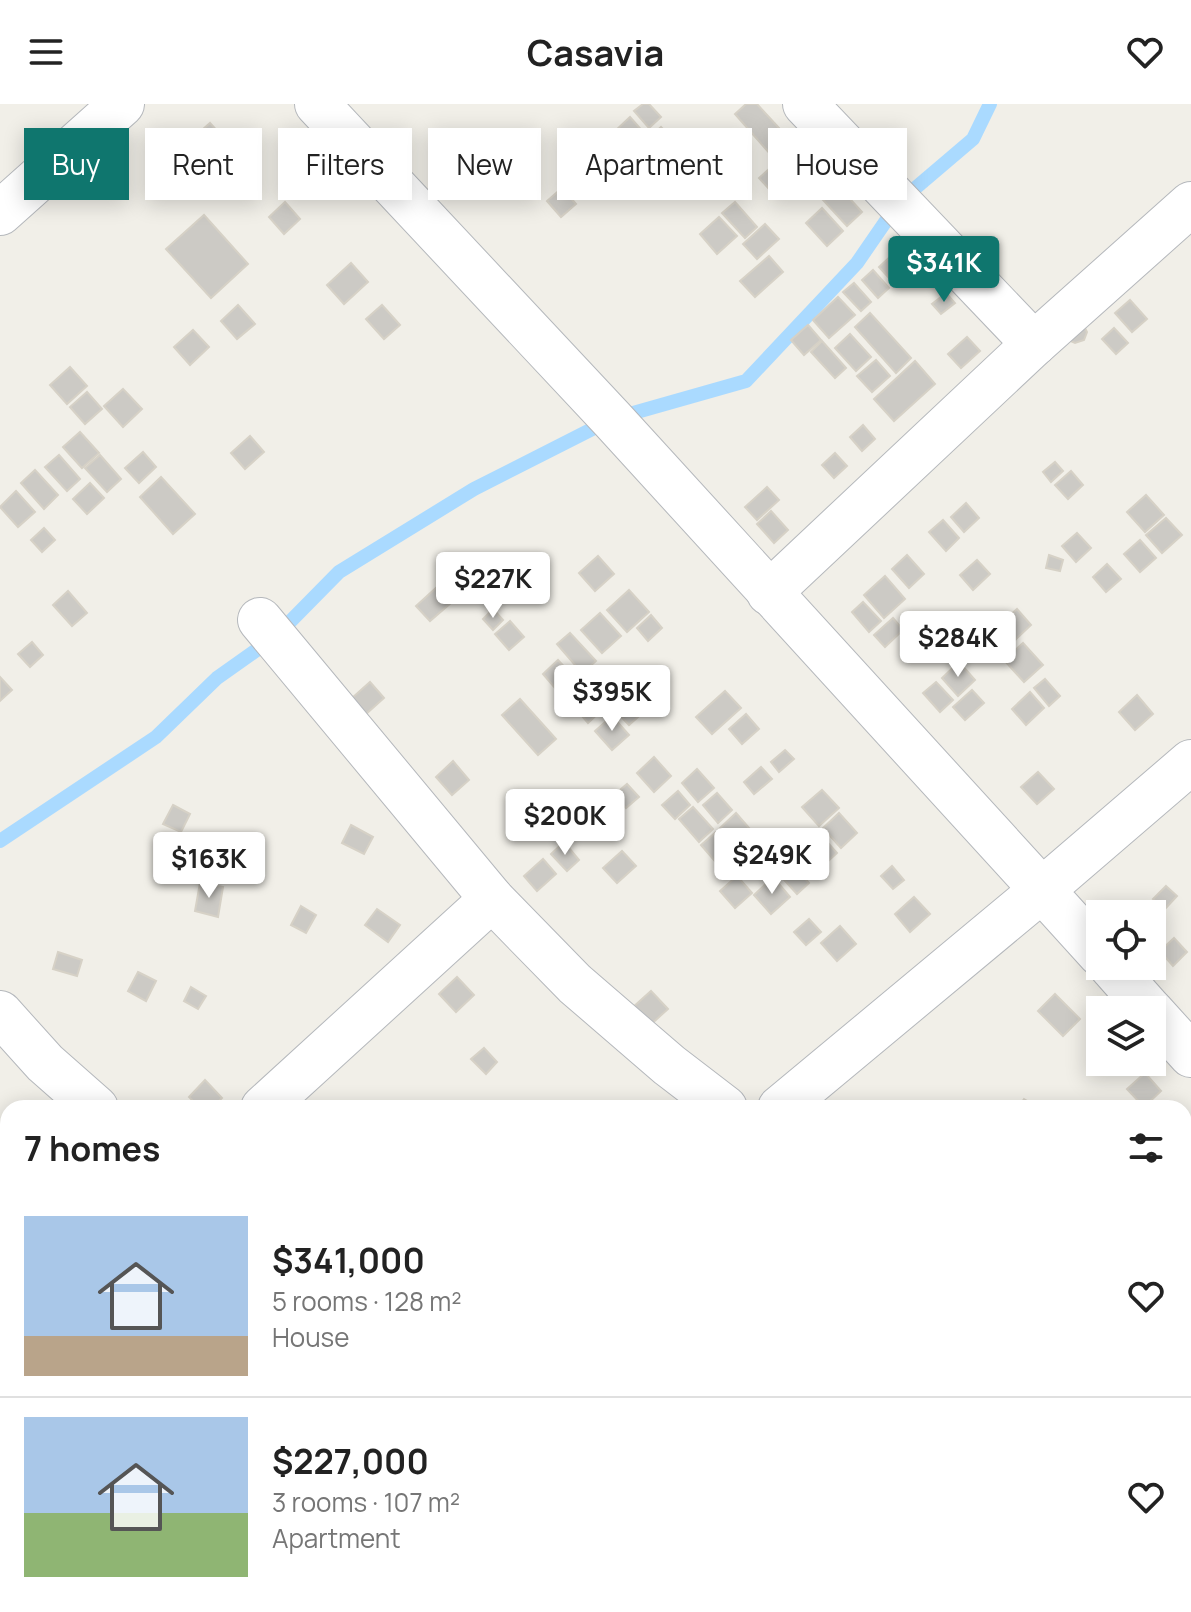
<!DOCTYPE html>
<meta charset="utf-8">
<style>
:root{--surface:#fff;--page:#f2f2f2;--text:#222;--muted:#767676;--line:#e0e0e0;--accent:#0f766e}
body{margin:0;font-family:Manrope,sans-serif;background:var(--page);color:var(--text);height:100vh;display:flex;flex-direction:column;font-size:30px;white-space:nowrap}
*{box-sizing:border-box;margin:0}
p{font-size:26px;color:var(--muted)}
.icon{flex:none;width:44px;height:44px;fill:none;stroke:currentColor;stroke-width:2;stroke-linecap:round;stroke-linejoin:round}
.map{position:relative;flex:1;overflow:hidden}
.details{position:absolute;left:0px;top:996px;width:1192px;height:512px;display:flex;flex-direction:column;background:var(--surface);border-radius:24px 24px 0 0;box-shadow:0 4px 20px #0003}
.details>*{flex:none}
.banner{position:absolute;left:24px;top:24px;width:1144px;height:72px;display:flex;gap:16px}
.buttons{position:absolute;left:1086px;top:796px;display:grid;gap:16px}
.buttons a{display:grid;place-items:center;width:80px;height:80px;border-radius:0px;background:var(--surface);box-shadow:0 4px 20px #0003;font-size:40px}
.price{position:absolute;translate:-50% -68px;padding:0 18px;border-radius:8px;background:#fff;color:#222;font-size:26px;line-height:52px;filter:drop-shadow(0 2px 4px #0008)}
.price::after{content:'';position:absolute;left:50%;top:48px;width:24px;height:18px;margin-left:-12px;background:inherit;clip-path:polygon(0 0,100% 0,50% 100%)}
.price.active{background:var(--accent);color:#fff}
ul{padding:0;list-style:none}
li{display:flex;align-items:center;gap:24px;height:200px;padding:0 24px}
li+li{border-top:2px solid var(--line)}
li span{display:grid;place-items:center;flex:none;width:224px;height:160px;border-radius:0px;color:#555}
li>.icon{margin-inline-start:auto}
span .icon{width:96px;height:96px;fill:#fffc;stroke-width:1}
li b{font-size:34px}
h2{display:flex;justify-content:space-between;align-items:center;height:96px;padding:0 24px;font-size:34px}
.tag{padding:0 28px;border-radius:0px;background:var(--surface);box-shadow:0 4px 20px #0003;font-size:28px;line-height:72px}
.tag.active{background:var(--accent);color:#fff}
header{display:flex;justify-content:space-between;align-items:center;height:104px;padding:0 24px;background:var(--surface);font-size:36px;font-weight:700}
.map>svg:first-child{display:block}
.lines{fill:none;stroke-linecap:round;stroke-linejoin:round}
.stream{stroke:#aadaff;stroke-width:14}
.building{fill:#cccac5;stroke:#d6d1c6;stroke-width:2}
.minor-casing{stroke:#b5b8bc;stroke-width:46}
.minor{stroke:#fff;stroke-width:44}
</style>
<header><svg class="icon" aria-label="menu" viewBox="0 0 24 24"><path d="M4 6h16M4 12h16M4 18h16"/></svg>Casavia<svg class="icon" aria-label="heart" viewBox="0 0 24 24"><path d="M12 20l-8-8c-3-5 5-10 8-4 3-6 11-1 8 4z"/></svg></header>
<div class="map">
<svg width="1191" height="1508" viewBox="0 0 1191 1508">
<rect width="100%" height="100%" fill="#f1efe8"/>
<g class="lines">
<polyline class="stream" points="0,737 156,633 217,574 275,533 339,468 474,385 612,315 746,277 857,159 899,98 973,35 990,0"/>
</g>
<g class="building">
<polygon points="643,0 649,0 661,13 649,24 634,7"/>
<polygon points="746,0 757,0 790,36 772,52 735,10"/>
<polygon points="630,13 644,29 628,43 614,28"/>
<polygon points="210,19 228,39 212,53 194,33"/>
<polygon points="661,23 671,34 657,47 647,36"/>
<polygon points="681,32 698,50 684,62 667,44"/>
<polygon points="641,39 653,52 643,61 631,47"/>
<polygon points="790,46 802,59 771,87 759,74"/>
<polygon points="665,51 678,66 662,81 648,66"/>
<polygon points="828,71 862,108 847,122 813,85"/>
<polygon points="562,84 576,100 561,113 547,97"/>
<polygon points="285,98 300,115 284,130 269,113"/>
<polygon points="735,98 757,123 745,134 722,109"/>
<polygon points="822,104 843,127 827,142 806,119"/>
<polygon points="204,111 248,160 211,194 166,145"/>
<polygon points="719,113 737,132 717,150 700,130"/>
<polygon points="765,120 779,135 757,155 743,140"/>
<polygon points="893,150 904,162 890,175 879,163"/>
<polygon points="769,152 783,168 755,193 740,177"/>
<polygon points="351,159 368,178 344,200 327,181"/>
<polygon points="873,166 889,184 878,194 862,176"/>
<polygon points="854,179 871,198 861,207 843,188"/>
<polygon points="946,189 955,199 941,210 932,200"/>
<polygon points="838,193 855,211 829,234 813,216"/>
<polygon points="1130,196 1147,215 1132,228 1115,209"/>
<polygon points="238,201 255,220 237,235 221,217"/>
<polygon points="382,201 400,221 384,235 366,215"/>
<polygon points="870,209 911,254 896,269 855,223"/>
<polygon points="1083,220 1087,228 1084,236 1075,239 1068,236"/>
<polygon points="808,221 821,236 804,251 791,236"/>
<polygon points="1114,224 1128,239 1116,250 1102,235"/>
<polygon points="193,226 209,243 190,261 174,243"/>
<polygon points="850,230 871,253 856,267 835,244"/>
<polygon points="967,233 980,247 961,264 948,250"/>
<polygon points="822,237 846,264 835,274 811,248"/>
<polygon points="876,256 890,272 872,288 857,272"/>
<polygon points="915,257 935,280 894,317 874,295"/>
<polygon points="70,263 87,282 67,300 50,281"/>
<polygon points="123,285 142,305 123,323 104,302"/>
<polygon points="87,288 102,305 85,320 70,303"/>
<polygon points="863,321 875,335 862,347 850,333"/>
<polygon points="80,328 99,349 82,364 63,343"/>
<polygon points="250,332 264,348 245,365 231,349"/>
<polygon points="143,348 156,363 139,379 125,364"/>
<polygon points="835,349 847,362 834,374 822,361"/>
<polygon points="59,351 80,375 67,387 45,363"/>
<polygon points="100,351 121,375 107,388 85,364"/>
<polygon points="1055,358 1063,367 1051,378 1043,368"/>
<polygon points="35,366 58,391 44,405 21,379"/>
<polygon points="1071,367 1083,381 1068,395 1055,381"/>
<polygon points="161,373 195,410 173,430 140,393"/>
<polygon points="90,379 104,394 87,410 73,395"/>
<polygon points="767,383 779,396 757,416 745,403"/>
<polygon points="16,387 35,408 18,423 0,403"/>
<polygon points="1146,391 1164,411 1145,428 1127,408"/>
<polygon points="966,399 979,414 964,428 951,413"/>
<polygon points="771,407 788,426 774,439 757,420"/>
<polygon points="1166,414 1182,431 1162,449 1146,431"/>
<polygon points="943,416 959,434 946,447 929,428"/>
<polygon points="44,424 55,436 42,448 31,436"/>
<polygon points="1077,429 1091,444 1076,458 1062,442"/>
<polygon points="1140,436 1156,454 1140,468 1124,450"/>
<polygon points="907,451 924,470 909,484 892,465"/>
<polygon points="1049,451 1063,456 1060,467 1046,464"/>
<polygon points="598,452 614,470 595,487 579,469"/>
<polygon points="977,456 990,470 973,486 960,471"/>
<polygon points="1107,460 1121,475 1106,488 1093,473"/>
<polygon points="885,472 905,495 884,514 864,491"/>
<polygon points="437,483 451,499 430,517 416,502"/>
<polygon points="629,486 649,508 627,528 607,506"/>
<polygon points="68,487 87,509 72,522 53,501"/>
<polygon points="863,498 881,517 869,528 852,508"/>
<polygon points="493,505 503,516 493,526 483,515"/>
<polygon points="1017,505 1031,521 1013,538 999,521"/>
<polygon points="600,509 621,532 602,549 581,526"/>
<polygon points="651,511 662,524 648,537 637,524"/>
<polygon points="893,514 903,526 885,543 874,531"/>
<polygon points="510,517 524,533 509,546 495,530"/>
<polygon points="570,529 596,557 582,569 557,540"/>
<polygon points="32,538 43,551 30,563 18,550"/>
<polygon points="1023,539 1043,561 1024,578 1004,556"/>
<polygon points="558,556 578,578 562,592 543,570"/>
<polygon points="959,558 975,576 958,592 942,574"/>
<polygon points="0,573 12,586 0,597"/>
<polygon points="1045,575 1060,592 1049,602 1034,584"/>
<polygon points="370,578 384,594 366,610 352,594"/>
<polygon points="936,578 953,596 940,608 923,589"/>
<polygon points="587,585 604,604 588,619 571,599"/>
<polygon points="972,586 984,599 965,616 953,603"/>
<polygon points="631,587 647,605 629,621 613,604"/>
<polygon points="725,587 741,604 712,630 696,613"/>
<polygon points="1030,588 1044,604 1026,621 1012,605"/>
<polygon points="1137,591 1153,610 1135,626 1119,608"/>
<polygon points="520,595 556,635 538,651 502,611"/>
<polygon points="746,610 759,625 742,640 729,625"/>
<polygon points="612,612 629,631 612,646 595,627"/>
<polygon points="785,646 794,655 779,668 771,658"/>
<polygon points="654,653 671,672 654,688 637,669"/>
<polygon points="453,657 469,676 452,691 436,673"/>
<polygon points="761,663 772,675 754,690 744,678"/>
<polygon points="697,665 714,684 698,698 682,679"/>
<polygon points="1038,668 1054,685 1037,700 1021,683"/>
<polygon points="627,680 639,693 626,704 614,691"/>
<polygon points="822,686 839,704 819,722 802,703"/>
<polygon points="678,687 690,701 675,715 662,701"/>
<polygon points="717,689 732,706 718,719 703,701"/>
<polygon points="173,701 190,710 181,728 163,720"/>
<polygon points="693,703 713,725 699,738 679,715"/>
<polygon points="736,709 749,724 733,738 720,724"/>
<polygon points="839,709 857,729 841,744 823,724"/>
<polygon points="351,721 373,733 364,750 342,739"/>
<polygon points="716,728 736,750 721,764 701,741"/>
<polygon points="818,728 837,749 815,769 796,748"/>
<polygon points="564,738 579,756 567,767 551,750"/>
<polygon points="622,747 636,762 617,779 603,764"/>
<polygon points="543,755 556,770 537,787 524,772"/>
<polygon points="789,756 809,779 797,790 777,768"/>
<polygon points="892,762 904,776 893,785 881,772"/>
<polygon points="737,772 752,789 735,804 720,787"/>
<polygon points="773,773 790,793 771,810 754,791"/>
<polygon points="200,779 223,783 218,813 195,807"/>
<polygon points="1166,782 1177,792 1164,806 1153,795"/>
<polygon points="914,793 930,810 910,828 895,810"/>
<polygon points="301,802 316,811 306,829 291,821"/>
<polygon points="377,805 400,821 388,838 365,821"/>
<polygon points="1152,811 1162,822 1152,831"/>
<polygon points="809,815 821,828 806,841 794,828"/>
<polygon points="840,822 856,840 837,857 821,839"/>
<polygon points="1174,834 1187,848 1173,862 1160,847"/>
<polygon points="58,848 82,856 77,872 53,865"/>
<polygon points="138,868 156,877 146,897 128,887"/>
<polygon points="457,873 474,891 456,908 439,890"/>
<polygon points="191,883 206,892 198,905 184,897"/>
<polygon points="651,887 668,905 649,922 632,904"/>
<polygon points="1055,890 1080,915 1063,932 1038,907"/>
<polygon points="484,944 497,958 486,970 471,955"/>
<polygon points="1145,969 1161,987 1144,1003 1127,985"/>
<polygon points="205,976 222,994 212,1004 200,1004 189,993"/>
<polygon points="1024,995 1039,1004 1018,1004"/>
<polygon points="1184,1030 1191,1038 1184,1046"/>
<polygon points="8,1058 8,1086 2,1091 0,1088 0,1065"/>
<polygon points="122,1500 190,1500 181,1508 129,1508"/>
</g>
<g class="lines">
<defs>
<g id="minor">
<polyline points="317,0 612,315 1042,786 780,1004"/>
<polyline points="805,0 1034,240"/>
<polyline points="0,109 122,0"/>
<polyline points="769,489 1034,240 1191,100"/>
<polyline points="260,516 492,795 575,880 669,961 725,1004"/>
<polyline points="1100,850 1042,786 1191,658"/>
<polyline points="1111,862 1150,906"/>
<polyline points="1152,908 1191,951"/>
<polyline points="0,909 45,959 96,1004"/>
<polyline points="263,1004 492,795"/>
<polyline points="0,1227 8,1220"/>
<polyline points="1184,1248 1191,1251"/>
<polyline points="0,1453 8,1462"/>
<polyline points="39,1500 46,1508"/>
<polyline points="286,1508 293,1500"/>
<polyline points="924,1508 925,1500"/>
</g>
</defs>
<use href="#minor" class="minor-casing"/>
<use href="#minor" class="minor"/>
</g>
</svg>
<div class="buttons">
<a><svg class="icon" aria-label="locate" viewBox="0 0 24 24"><circle cx="12" cy="12" r="6"/><path d="M12 2v4M12 18v4M2 12h4M18 12h4"/></svg></a>
<a><svg class="icon" aria-label="layers" viewBox="0 0 24 24"><path d="M12 4l9 5-9 5-9-5zM3 14l9 5 9-5"/></svg></a>
</div>
<b class="price active" style="left:944px;top:200px">$341K</b>
<b class="price" style="left:493px;top:516px">$227K</b>
<b class="price" style="left:958px;top:575px">$284K</b>
<b class="price" style="left:612px;top:629px">$395K</b>
<b class="price" style="left:565px;top:753px">$200K</b>
<b class="price" style="left:772px;top:792px">$249K</b>
<b class="price" style="left:209px;top:796px">$163K</b>
<div class="banner">
<a class="tag active">Buy</a>
<a class="tag">Rent</a>
<a class="tag">Filters</a>
<a class="tag">New</a>
<a class="tag">Apartment</a>
<a class="tag">House</a>
</div>
<section class="details">
<h2>7 homes<svg class="icon" aria-label="filters" viewBox="0 0 24 24"><path d="M4 7h16M4 17h16"/><circle cx="9" cy="7" r="2"/><circle cx="15" cy="17" r="2"/></svg></h2>
<ul>
<li><span style="background:linear-gradient(#a9c7e8 75%,#b9a48a 0)"><svg class="icon" aria-label="home" viewBox="0 0 24 24"><path d="M3 11l9-7 9 7M6 9v11h12V9"/></svg></span><div><b>$341,000</b><p>5 rooms · 128 m²</p><p>House</p></div><svg class="icon" aria-label="heart" viewBox="0 0 24 24"><path d="M12 20l-8-8c-3-5 5-10 8-4 3-6 11-1 8 4z"/></svg></li>
<li><span style="background:linear-gradient(#a9c7e8 60%,#8fb573 0)"><svg class="icon" aria-label="home" viewBox="0 0 24 24"><path d="M3 11l9-7 9 7M6 9v11h12V9"/></svg></span><div><b>$227,000</b><p>3 rooms · 107 m²</p><p>Apartment</p></div><svg class="icon" aria-label="heart" viewBox="0 0 24 24"><path d="M12 20l-8-8c-3-5 5-10 8-4 3-6 11-1 8 4z"/></svg></li>
</ul>
</section>
</div>
